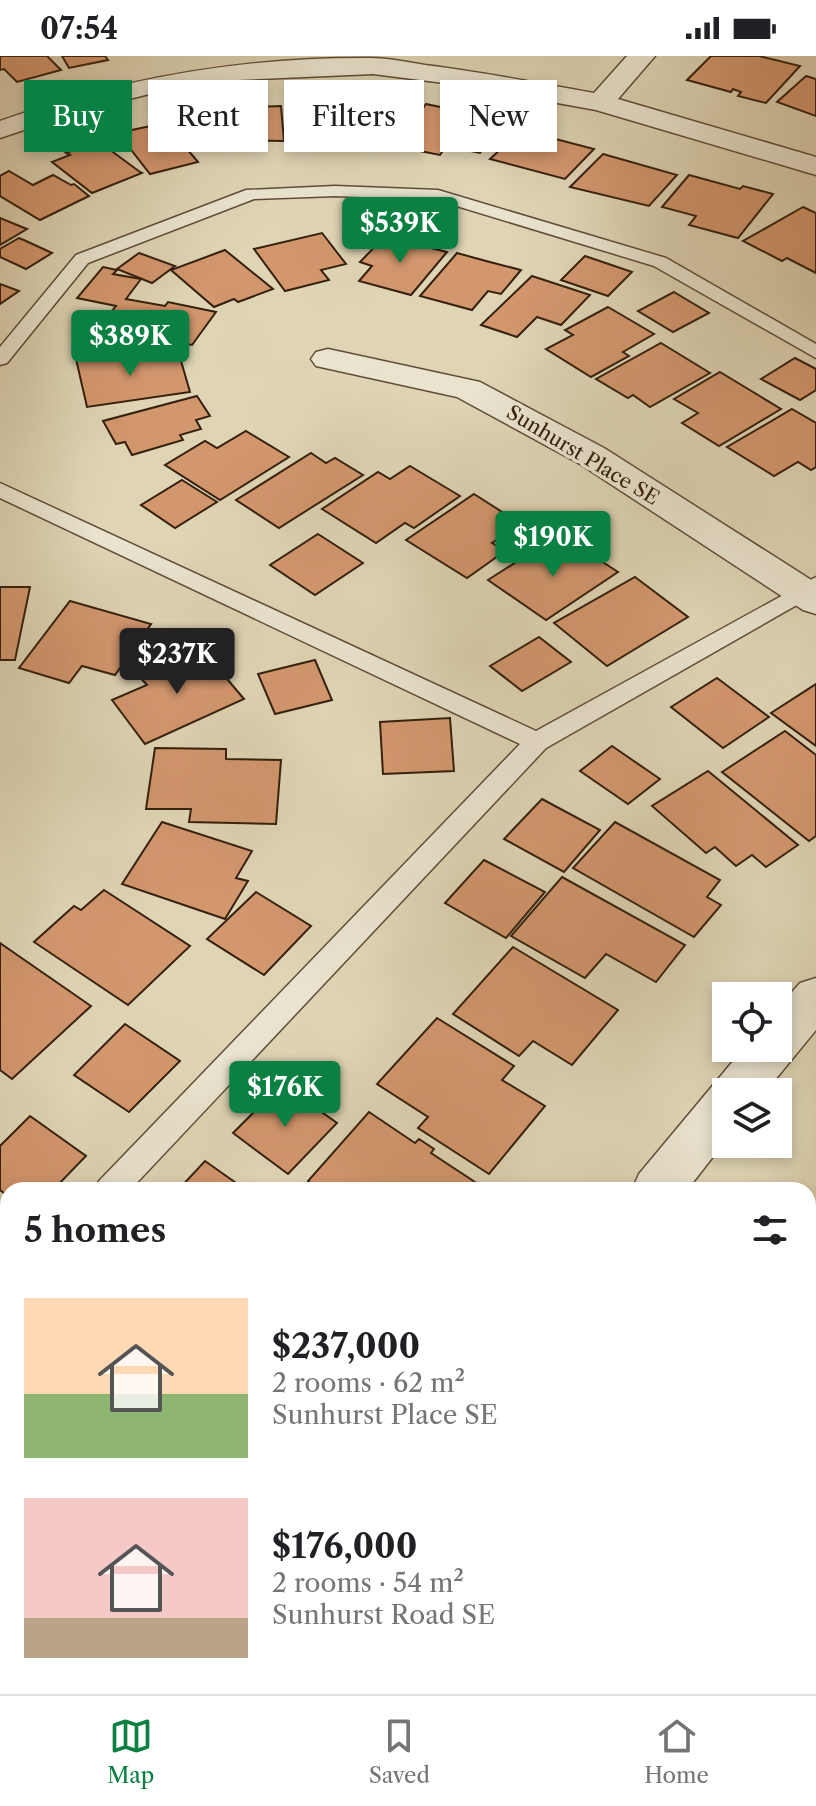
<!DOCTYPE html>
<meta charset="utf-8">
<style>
:root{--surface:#fff;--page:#f6f6f6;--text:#202124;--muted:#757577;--line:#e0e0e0;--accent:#0b8043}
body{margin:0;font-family:"Libre Caslon Text",serif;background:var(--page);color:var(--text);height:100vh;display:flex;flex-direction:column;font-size:30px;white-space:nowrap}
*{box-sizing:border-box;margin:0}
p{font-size:26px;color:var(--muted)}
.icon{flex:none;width:44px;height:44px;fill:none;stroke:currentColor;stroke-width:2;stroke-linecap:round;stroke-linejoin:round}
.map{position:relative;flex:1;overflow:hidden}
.side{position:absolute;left:0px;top:1126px;width:816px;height:512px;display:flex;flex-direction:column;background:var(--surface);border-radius:24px 24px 0 0;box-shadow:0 4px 12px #0003}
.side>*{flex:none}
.guide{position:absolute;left:24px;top:24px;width:768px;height:72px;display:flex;gap:16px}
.buttons{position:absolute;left:712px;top:926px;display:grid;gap:16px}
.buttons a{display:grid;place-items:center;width:80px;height:80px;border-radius:0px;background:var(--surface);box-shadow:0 4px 12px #0003;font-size:40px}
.price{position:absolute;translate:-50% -68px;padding:0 18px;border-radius:8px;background:var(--accent);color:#fff;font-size:26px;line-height:52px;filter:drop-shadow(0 2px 4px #0008)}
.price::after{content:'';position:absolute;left:50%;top:48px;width:24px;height:18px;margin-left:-12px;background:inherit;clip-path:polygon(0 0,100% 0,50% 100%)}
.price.selected{background:#222;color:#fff}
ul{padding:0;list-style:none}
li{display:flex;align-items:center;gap:24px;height:200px;padding:0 24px}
li span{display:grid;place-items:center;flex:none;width:224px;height:160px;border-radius:0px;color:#555}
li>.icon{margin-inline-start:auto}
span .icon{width:96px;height:96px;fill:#fffc;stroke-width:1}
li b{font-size:34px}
h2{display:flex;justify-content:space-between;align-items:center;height:96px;padding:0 24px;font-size:34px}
.tag{padding:0 28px;border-radius:0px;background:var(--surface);box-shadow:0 4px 12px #0003;font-size:28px;line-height:72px}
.tag.selected{background:var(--accent);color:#fff}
.status{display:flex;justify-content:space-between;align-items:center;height:56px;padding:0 40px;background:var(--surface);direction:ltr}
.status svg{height:22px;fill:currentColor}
.tabs{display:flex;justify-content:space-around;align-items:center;height:112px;border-top:2px solid var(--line);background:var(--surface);font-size:22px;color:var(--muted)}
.tabs a{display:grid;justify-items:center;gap:4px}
.tabs .selected{color:var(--accent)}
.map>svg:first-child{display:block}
.building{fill:#d3976e;stroke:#35200e;stroke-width:2}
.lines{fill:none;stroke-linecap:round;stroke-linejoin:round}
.service-casing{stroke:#604d38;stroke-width:3}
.minor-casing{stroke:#604d38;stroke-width:3}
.service{fill:#eae4cf;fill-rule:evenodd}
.minor{fill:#eae4cf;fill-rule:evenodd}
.labels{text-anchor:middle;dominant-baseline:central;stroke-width:7;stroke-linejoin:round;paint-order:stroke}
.street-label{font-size:20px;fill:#35200e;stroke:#eae4cf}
</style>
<div class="status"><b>07:54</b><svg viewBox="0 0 49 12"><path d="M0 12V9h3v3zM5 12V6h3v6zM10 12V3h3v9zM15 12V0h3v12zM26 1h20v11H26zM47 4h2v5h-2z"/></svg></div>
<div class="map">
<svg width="816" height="1638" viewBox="0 0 816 1638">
<rect width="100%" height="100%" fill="#dfd5b5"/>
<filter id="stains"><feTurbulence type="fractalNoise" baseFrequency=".0025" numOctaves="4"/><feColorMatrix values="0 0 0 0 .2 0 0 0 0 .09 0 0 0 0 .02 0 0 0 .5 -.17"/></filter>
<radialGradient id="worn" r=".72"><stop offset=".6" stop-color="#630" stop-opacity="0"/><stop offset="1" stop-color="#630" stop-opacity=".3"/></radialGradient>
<g class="building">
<polygon points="0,0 47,0 61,14 17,26 4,13 0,14"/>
<polygon points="62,0 105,0 108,4 69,12"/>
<polygon points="711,0 759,0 800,10 766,47 738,40 741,36 733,33 731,36 687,24"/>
<polygon points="806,20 816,23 816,60 777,46"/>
<polygon points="314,45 398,48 387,91 338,88 341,79 303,77"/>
<polygon points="426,48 455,54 453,57 500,66 480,97 446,90 440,99 394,90"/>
<polygon points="281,50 284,85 207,84 207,53"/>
<polygon points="155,69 158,71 167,69 198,106 150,118 118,77"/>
<polygon points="521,74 594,93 565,123 490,103"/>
<polygon points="98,85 140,116 142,117 92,137 52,106 70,99 66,97"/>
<polygon points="603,98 677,119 649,150 570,131"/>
<polygon points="9,115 33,129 53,119 71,129 74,128 89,140 40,164 0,140 0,120"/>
<polygon points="689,119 740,133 743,130 773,138 738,182 689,169 696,160 662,151"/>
<polygon points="803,151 816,157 816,217 787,202 782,205 743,185"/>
<polygon points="361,153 408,154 406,179 358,178"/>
<polygon points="0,162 17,169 27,173 0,189"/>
<polygon points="322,177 346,208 321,214 329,224 285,235 254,193"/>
<polygon points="385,180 443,195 447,196 411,239 359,225 372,210 360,206"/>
<polygon points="19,182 26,185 52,197 26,213 0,201 0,193"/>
<polygon points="225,194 273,233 238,246 234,243 214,251 171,214"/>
<polygon points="139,197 175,210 152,227 117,213"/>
<polygon points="457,197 486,205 521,214 501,238 488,235 472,254 420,240"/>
<polygon points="585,200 632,216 608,240 561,224"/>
<polygon points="103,211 117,214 113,218 141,223 126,243 165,250 168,246 216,256 192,289 150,280 145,286 95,276 116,250 77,242"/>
<polygon points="532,220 590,239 561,269 537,261 517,281 481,269"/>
<polygon points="0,228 19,235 0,248"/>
<polygon points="674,236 709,257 673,276 638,255"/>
<polygon points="608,251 654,278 623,296 629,300 591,321 546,293 573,279 565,274"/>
<polygon points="661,287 710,317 650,351 633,339 628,342 596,323"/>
<polygon points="129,295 131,305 179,298 190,336 87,351 76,303"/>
<polygon points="795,302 816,313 816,334 800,344 761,323"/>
<polygon points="720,316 781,353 719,390 682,367 698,357 674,343"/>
<polygon points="197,340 210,360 196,364 201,373 180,379 183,384 132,399 125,386 116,388 103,365"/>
<polygon points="792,353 816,367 816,411 811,414 798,406 774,420 727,391"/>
<polygon points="246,375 289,401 220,444 165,409 205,385 217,392"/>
<polygon points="311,397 326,407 335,402 363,419 279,472 236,444"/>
<polygon points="410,410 460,440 414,472 405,467 376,487 322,453 378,416 390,423"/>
<polygon points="182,424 217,446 175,472 141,449"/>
<polygon points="474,438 521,468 492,487 505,495 467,522 406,484"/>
<polygon points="318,478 363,507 315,539 270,509"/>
<polygon points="575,488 618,516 546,564 488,524 538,492 553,502"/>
<polygon points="635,521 688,561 607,610 554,567"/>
<polygon points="0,531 30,531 15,604 0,604"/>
<polygon points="70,545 151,568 115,619 82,610 69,627 19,612"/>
<polygon points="539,581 571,606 522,635 490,610"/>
<polygon points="200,591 244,643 145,688 112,644 147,629 138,619"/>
<polygon points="315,604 332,644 275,658 258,618"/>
<polygon points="717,622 769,661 723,692 671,651"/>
<polygon points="816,628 816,690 771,657"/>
<polygon points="450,662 454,715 383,718 380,666"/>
<polygon points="785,675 816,699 816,780 809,785 722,716"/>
<polygon points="612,690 660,723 628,748 580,715"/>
<polygon points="155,692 226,693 226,703 281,704 276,768 189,766 191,753 146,753"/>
<polygon points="708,715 798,789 766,811 752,799 736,810 715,791 706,797 652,750"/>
<polygon points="542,743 600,774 564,816 504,783"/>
<polygon points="162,766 252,795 236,822 248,825 225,863 122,828"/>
<polygon points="615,766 720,824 707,841 721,849 694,881 573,812"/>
<polygon points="484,804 545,836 506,882 445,847"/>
<polygon points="562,821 685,889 656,926 606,898 585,922 511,880"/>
<polygon points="104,834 190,890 128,949 34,886 74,850 81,854"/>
<polygon points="256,836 311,870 264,919 207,883"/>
<polygon points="0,887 91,950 12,1023 0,1014"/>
<polygon points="513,891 618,954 572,1009 533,985 519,1000 453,958"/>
<polygon points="437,962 514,1010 502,1024 545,1050 489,1118 418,1072 428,1061 377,1028"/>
<polygon points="125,968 180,1005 129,1056 74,1019"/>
<polygon points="282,1028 337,1067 288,1118 233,1077"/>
<polygon points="369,1056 415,1087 419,1083 434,1093 431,1097 481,1130 478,1134 320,1134 308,1125"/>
<polygon points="30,1060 86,1100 53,1134 8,1134 8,1140 0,1134 0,1090"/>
<polygon points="205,1105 246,1134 178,1134"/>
<polygon points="816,1198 816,1272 808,1267 808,1210"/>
<polygon points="808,1307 816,1313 816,1459 808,1453"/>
<polygon points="808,1477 816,1483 816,1495 808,1509"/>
<polygon points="816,1544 816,1631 808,1625 808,1557"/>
<polygon points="502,1630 552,1630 562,1638 497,1638"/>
<polygon points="573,1630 737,1630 733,1638 583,1638"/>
<polygon points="757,1630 803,1630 814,1638 753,1638"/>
</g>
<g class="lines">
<defs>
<g id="service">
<polygon points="335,130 438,134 666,202 816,288 816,302 654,210 437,144 335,140 254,143 88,207 7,307 0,309 0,291 76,199 246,134"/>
<polygon points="0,427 536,675 816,521 816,538 546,692 130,1134 95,1134 99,1125 520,688 0,442"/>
<polygon points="8,1226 8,1261 0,1264 0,1229"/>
</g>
<g id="minor">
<path d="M627 0H655L618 43 816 101V119L596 54 452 28 373 18 238 24 169 33 78 56 0 82V65C121 22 242 1 371 2 389 2 407 6 425 9 482 16 538 27 594 37Z"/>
<polygon points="328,293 480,326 604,392 816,527 816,558 803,554 580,408 457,341 316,310 311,303 316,296"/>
<polygon points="816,922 816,974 765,1036 726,1036 726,1084 687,1134 632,1134 639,1118 744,992 778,992 778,952 800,927"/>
<polygon points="0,1522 8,1526 8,1589 0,1586"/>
<polygon points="55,1630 122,1630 126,1638 59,1638"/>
<polygon points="251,1630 319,1630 315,1638 247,1638"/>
</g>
</defs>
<use href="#service" class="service-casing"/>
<use href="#minor" class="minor-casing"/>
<use href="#service" class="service"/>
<use href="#minor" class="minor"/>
</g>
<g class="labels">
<g class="street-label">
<text transform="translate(583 399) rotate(31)">Sunhurst Place SE</text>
</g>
</g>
<rect width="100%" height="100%" filter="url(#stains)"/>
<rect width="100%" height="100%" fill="url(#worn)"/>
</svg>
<div class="buttons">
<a><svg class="icon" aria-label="locate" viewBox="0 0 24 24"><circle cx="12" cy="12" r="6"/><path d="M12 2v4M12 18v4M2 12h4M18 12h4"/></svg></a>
<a><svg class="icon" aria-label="layers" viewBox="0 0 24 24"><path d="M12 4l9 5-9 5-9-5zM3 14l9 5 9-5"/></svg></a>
</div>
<b class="price" style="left:400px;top:209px">$539K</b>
<b class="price" style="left:130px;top:322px">$389K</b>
<b class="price" style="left:553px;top:523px">$190K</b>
<b class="price selected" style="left:177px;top:640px">$237K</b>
<b class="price" style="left:285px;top:1073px">$176K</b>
<div class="guide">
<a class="tag selected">Buy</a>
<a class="tag">Rent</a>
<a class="tag">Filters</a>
<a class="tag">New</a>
</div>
<section class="side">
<h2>5 homes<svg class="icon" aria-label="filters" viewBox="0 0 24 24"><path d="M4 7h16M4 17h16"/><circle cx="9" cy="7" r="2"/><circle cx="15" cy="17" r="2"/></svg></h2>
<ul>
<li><span style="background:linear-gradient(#ffd9b3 60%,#8fb573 0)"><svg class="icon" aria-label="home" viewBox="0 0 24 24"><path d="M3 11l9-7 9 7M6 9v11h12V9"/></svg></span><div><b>$237,000</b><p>2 rooms · 62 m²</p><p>Sunhurst Place SE</p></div></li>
<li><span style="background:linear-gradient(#f6c9c9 75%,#b9a48a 0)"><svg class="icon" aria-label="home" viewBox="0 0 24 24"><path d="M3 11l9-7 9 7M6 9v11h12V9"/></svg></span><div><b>$176,000</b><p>2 rooms · 54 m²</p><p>Sunhurst Road SE</p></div></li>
</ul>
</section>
</div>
<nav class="tabs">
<a class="selected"><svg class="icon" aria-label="map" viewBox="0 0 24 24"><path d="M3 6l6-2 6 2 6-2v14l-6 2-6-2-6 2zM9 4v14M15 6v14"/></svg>Map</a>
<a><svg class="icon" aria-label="saved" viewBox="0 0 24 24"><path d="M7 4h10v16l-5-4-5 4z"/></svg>Saved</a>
<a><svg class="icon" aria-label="home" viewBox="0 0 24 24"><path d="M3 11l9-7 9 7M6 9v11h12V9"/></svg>Home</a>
</nav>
